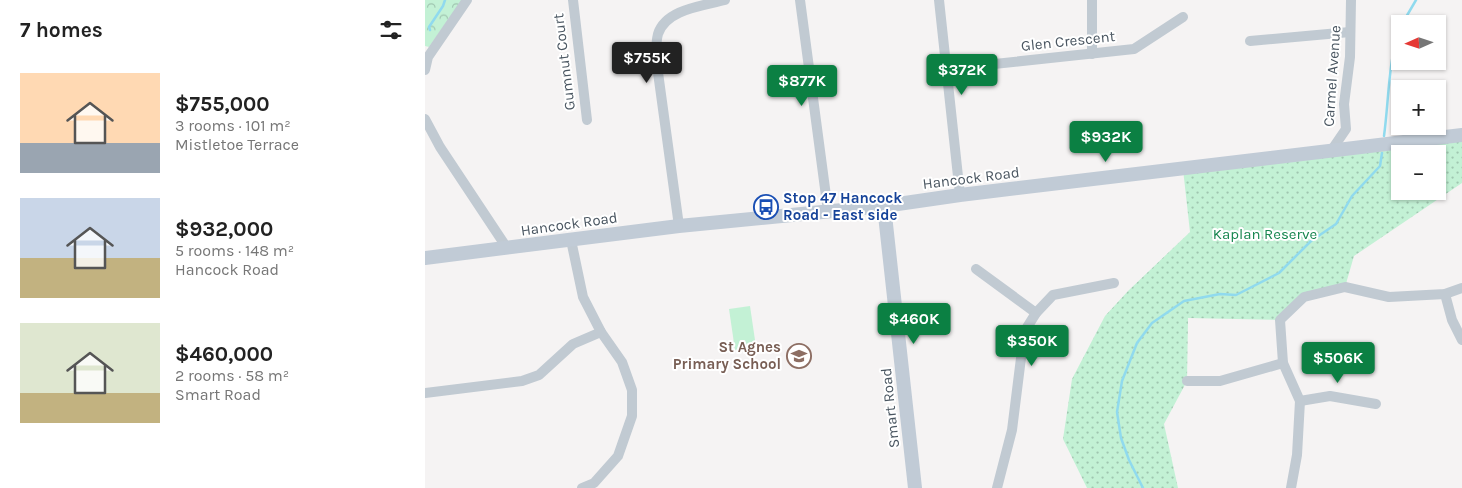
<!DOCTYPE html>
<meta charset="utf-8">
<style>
:root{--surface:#fff;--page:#f2f2f2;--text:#222;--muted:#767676;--accent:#0b8043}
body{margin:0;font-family:Karla,sans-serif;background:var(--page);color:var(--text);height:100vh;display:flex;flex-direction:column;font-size:19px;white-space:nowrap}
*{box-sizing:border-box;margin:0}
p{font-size:16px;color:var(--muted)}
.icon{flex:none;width:28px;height:28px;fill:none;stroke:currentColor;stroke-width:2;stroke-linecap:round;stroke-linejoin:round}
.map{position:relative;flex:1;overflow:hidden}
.side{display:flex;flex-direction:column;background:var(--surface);width:425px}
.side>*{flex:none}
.needle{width:32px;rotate:267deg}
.fabs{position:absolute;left:966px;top:15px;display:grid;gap:10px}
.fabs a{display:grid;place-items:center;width:55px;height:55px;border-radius:0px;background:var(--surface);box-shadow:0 1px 4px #0004;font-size:25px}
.price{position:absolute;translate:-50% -42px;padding:0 11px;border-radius:5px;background:var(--accent);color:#fff;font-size:16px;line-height:32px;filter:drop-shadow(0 1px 2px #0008)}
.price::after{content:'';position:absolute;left:50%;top:30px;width:15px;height:11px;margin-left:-8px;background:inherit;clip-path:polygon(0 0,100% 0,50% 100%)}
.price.on{background:#222;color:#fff}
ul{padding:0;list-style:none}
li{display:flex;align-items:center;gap:15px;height:125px;padding:0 20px}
li span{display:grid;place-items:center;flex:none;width:140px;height:100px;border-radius:0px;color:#555}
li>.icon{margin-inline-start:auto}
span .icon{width:60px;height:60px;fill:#fffc;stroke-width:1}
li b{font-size:21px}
h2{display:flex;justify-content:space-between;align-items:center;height:60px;padding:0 20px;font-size:21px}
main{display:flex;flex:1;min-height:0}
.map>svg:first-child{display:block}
.grass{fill:#c3f1d5}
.forest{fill:url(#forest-crowns)}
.park{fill:url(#park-dots);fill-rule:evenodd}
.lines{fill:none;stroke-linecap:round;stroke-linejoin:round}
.stream{stroke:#90daee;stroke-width:2.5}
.street{stroke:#c1cad2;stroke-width:10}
.secondary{stroke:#c1cbd6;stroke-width:14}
.labels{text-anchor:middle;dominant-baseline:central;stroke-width:4;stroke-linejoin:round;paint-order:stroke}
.street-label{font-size:15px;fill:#4a5661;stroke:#fff}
.transit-label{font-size:15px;font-weight:bold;fill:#164399;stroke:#fff;text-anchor:start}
.park-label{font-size:15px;fill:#17864f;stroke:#fff}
.education-label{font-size:15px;font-weight:bold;fill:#785e54;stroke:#fff;text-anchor:end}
</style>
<main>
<section class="side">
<h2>7 homes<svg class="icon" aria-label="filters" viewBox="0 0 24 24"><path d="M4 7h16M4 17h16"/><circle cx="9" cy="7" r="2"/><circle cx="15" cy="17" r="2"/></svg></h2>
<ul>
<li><span style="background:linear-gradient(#ffd9b3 70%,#9aa5b1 0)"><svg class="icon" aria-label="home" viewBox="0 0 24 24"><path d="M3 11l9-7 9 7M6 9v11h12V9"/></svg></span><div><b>$755,000</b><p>3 rooms · 101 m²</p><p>Mistletoe Terrace</p></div></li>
<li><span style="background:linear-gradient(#c9d6e8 60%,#c2b280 0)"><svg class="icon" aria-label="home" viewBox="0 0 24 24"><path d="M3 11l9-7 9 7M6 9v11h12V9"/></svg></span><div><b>$932,000</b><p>5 rooms · 148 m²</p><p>Hancock Road</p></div></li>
<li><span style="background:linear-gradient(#dfe7d0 70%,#c2b280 0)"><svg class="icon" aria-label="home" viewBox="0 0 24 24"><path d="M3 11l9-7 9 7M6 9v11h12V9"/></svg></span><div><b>$460,000</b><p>2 rooms · 58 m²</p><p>Smart Road</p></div></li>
</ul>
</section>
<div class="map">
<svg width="1037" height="488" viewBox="0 0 1037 488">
<defs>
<pattern id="forest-crowns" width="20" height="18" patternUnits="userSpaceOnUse" patternTransform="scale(1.25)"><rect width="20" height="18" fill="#c3f1d5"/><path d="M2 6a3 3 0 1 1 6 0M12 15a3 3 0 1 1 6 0" fill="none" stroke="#a0c6b0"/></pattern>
<pattern id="park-dots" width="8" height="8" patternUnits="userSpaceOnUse" patternTransform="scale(1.25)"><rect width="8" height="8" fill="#c3f1d5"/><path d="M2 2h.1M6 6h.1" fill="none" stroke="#a0c6b0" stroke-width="1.8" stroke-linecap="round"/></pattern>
</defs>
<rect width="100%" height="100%" fill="#f5f3f3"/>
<polygon class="grass" points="325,306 331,347 310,350 304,309"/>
<polygon class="forest" points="0,0 37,0 4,47 0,46"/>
<path class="park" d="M1037 135V183L929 256 920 287 879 297 855 320 763 318 762 381 739 424 753 488H662L638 439 647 379 680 316 703 291 765 232 758 169ZM975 154H1012V191H975Z"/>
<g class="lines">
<g class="stream">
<polyline points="977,24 991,0"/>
<polyline points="5,30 4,27 18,6 20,0"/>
<path d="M959 136C964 99 963 62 975 26"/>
<polyline points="718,488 704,460 696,438 692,412 697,381 712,343 727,323 759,301 795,294 811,295 854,273 886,241 911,224 927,196 955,166 957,153"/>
</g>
<g class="street">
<polyline points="148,0 162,120"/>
<polyline points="375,0 403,211"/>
<polyline points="514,0 535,195"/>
<polyline points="825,41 925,32"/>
<polyline points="667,54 667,0"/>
<polyline points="522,69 709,49 758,17"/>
<polyline points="0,70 3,57 42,0"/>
<polyline points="0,119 15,147 82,248"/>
<polyline points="906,151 921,129 919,104 925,57 926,0"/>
<path d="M254 226 231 58C231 51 231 41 233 34 241 9 278 6 300 0"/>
<polyline points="146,240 158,297 176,332 197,362 207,390 207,416 193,456 169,483 157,488"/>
<polyline points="551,269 611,313"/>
<polyline points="1020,294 1027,320 1037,340"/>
<polyline points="762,381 795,381 858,363"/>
<polyline points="0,393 97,381 114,375 148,344 176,332"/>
<polyline points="875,401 905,396 951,404"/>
<polyline points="572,488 587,430 596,358 601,329 611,313 628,295 689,283"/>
<polyline points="866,488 872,455 875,401 858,363 855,320 879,297 920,287 964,297 1020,294 1037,288"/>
</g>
<g class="secondary">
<polyline points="459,206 490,488"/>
<polyline points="0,258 254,226 459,206 535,195 1037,135"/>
</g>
</g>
<defs>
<symbol id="bus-ring" viewBox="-11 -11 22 22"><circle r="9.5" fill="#fff" stroke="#1a4fb4" stroke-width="1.5"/><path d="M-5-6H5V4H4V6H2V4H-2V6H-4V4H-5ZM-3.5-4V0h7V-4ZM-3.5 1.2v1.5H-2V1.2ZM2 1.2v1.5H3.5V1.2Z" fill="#1a4fb4"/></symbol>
<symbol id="school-ring" viewBox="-11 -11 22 22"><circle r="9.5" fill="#fff" stroke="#8d6e63" stroke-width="1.5"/><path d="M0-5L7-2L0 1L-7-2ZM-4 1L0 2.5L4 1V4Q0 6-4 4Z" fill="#8d6e63"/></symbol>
</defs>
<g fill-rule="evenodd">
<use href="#bus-ring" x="327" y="193" width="28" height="28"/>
<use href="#school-ring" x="360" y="342" width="28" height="28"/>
</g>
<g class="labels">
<g class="street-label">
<text transform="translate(643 41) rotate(-6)">Glen Crescent</text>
<text transform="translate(139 62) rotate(-97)">Gumnut Court</text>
<text transform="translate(907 76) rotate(-86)">Carmel Avenue</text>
<text transform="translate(546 178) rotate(-7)">Hancock Road</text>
<text transform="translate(144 224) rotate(-8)">Hancock Road</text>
<text transform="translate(465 408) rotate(-96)">Smart Road</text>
</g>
<g class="transit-label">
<text x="358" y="198">Stop 47 Hancock<tspan x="358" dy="17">Road - East side</tspan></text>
</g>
<g class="park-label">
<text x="840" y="234">Kaplan Reserve</text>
</g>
<g class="education-label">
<text x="356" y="347">St Agnes<tspan x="356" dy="17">Primary School</tspan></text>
</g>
</g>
</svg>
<div class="fabs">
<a><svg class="needle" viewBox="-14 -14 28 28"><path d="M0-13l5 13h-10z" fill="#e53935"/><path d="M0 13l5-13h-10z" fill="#767676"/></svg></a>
<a>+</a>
<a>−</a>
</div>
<b class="price on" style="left:222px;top:84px">$755K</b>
<b class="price" style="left:537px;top:96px">$372K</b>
<b class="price" style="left:377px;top:107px">$877K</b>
<b class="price" style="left:681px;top:163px">$932K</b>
<b class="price" style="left:489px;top:345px">$460K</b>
<b class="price" style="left:607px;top:367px">$350K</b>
<b class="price" style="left:913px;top:384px">$506K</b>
</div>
</main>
